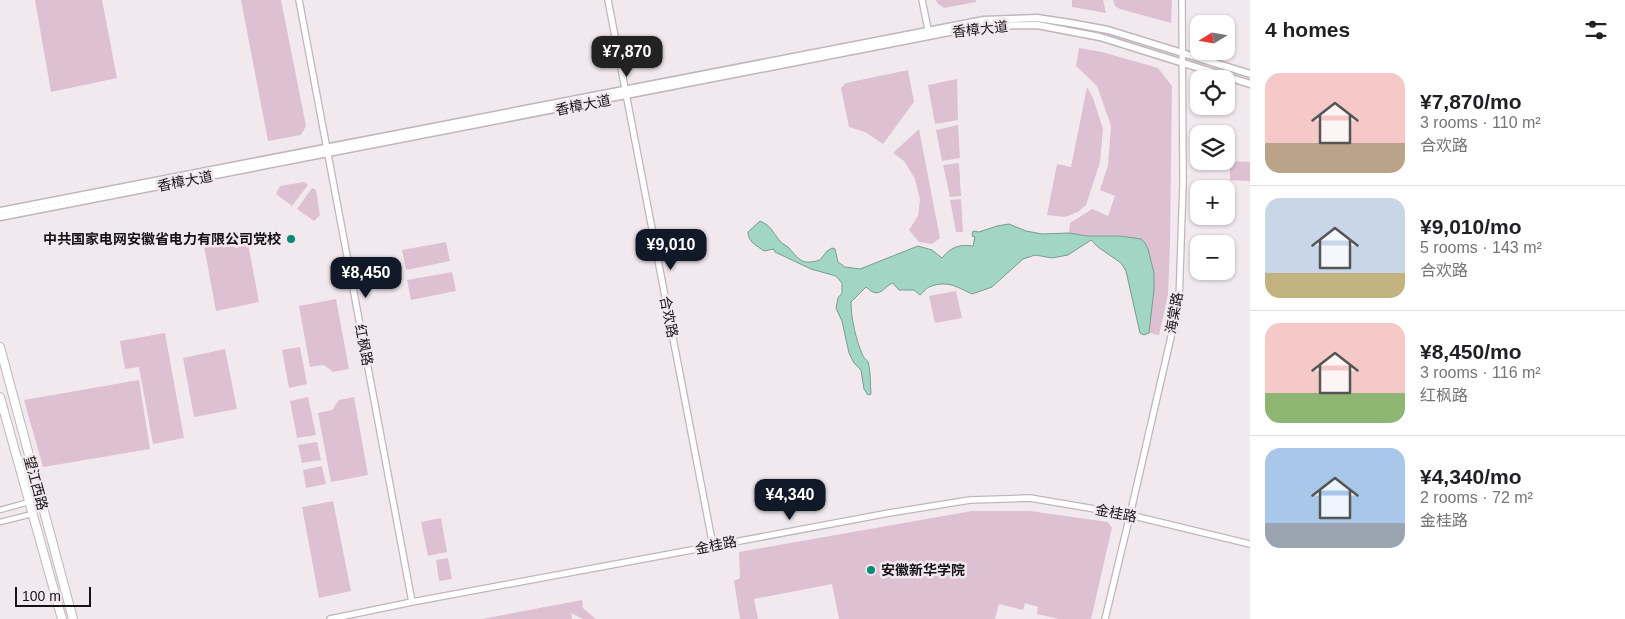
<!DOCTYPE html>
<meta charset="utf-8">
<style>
:root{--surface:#fff;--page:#f2f2f2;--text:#202124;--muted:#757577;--line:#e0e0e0;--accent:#111827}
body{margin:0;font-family:Helvetica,"Noto Sans SC",sans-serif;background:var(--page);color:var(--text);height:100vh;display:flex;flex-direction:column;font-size:19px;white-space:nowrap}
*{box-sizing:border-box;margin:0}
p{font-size:16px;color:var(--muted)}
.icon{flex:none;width:28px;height:28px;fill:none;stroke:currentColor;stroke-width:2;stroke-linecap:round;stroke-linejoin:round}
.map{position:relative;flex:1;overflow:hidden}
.drawer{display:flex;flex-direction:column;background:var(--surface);width:375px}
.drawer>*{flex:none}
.needle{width:32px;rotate:259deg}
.tools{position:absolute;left:1190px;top:15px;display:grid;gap:10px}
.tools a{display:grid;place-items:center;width:45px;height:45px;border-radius:10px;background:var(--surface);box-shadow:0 1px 4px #0004;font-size:25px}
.scale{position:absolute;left:15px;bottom:12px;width:76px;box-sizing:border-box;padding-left:5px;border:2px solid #161315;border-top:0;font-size:14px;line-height:18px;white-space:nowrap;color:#161315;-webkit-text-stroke:4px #f2e9ee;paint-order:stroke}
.price{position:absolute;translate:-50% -42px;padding:0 11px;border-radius:10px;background:var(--accent);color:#fff;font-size:16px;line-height:32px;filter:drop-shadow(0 1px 2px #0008)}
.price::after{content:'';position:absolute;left:50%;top:30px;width:15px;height:11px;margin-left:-8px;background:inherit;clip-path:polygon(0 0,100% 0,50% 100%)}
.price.active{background:#222;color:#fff}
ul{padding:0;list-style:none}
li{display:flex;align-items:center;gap:15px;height:125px;padding:0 15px}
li+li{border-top:1px solid var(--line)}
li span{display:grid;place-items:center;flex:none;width:140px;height:100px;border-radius:15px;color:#555}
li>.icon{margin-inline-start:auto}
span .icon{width:60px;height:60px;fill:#fffc;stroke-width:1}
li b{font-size:21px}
h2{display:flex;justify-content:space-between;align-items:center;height:60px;padding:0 15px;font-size:21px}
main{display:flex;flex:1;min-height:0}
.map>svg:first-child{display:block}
.green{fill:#ddc1d2}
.water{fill:#a1d6c5;stroke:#779c90}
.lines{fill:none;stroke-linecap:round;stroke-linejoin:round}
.minor-casing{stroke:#bfb6bb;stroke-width:7}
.tertiary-casing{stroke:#bfb6bb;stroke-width:8}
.secondary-casing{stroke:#bfb6bb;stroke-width:9}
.primary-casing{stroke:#bfb6bb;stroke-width:10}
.minor{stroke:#fff;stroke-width:4.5}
.tertiary{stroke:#fff;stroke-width:5.5}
.secondary{stroke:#fff;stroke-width:6}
.primary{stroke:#fff;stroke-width:8}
.poi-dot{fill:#078b71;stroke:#f2e9ee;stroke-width:2}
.labels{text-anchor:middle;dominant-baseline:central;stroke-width:5;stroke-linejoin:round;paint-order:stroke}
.street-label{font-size:14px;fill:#161315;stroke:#f2e9ee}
.poi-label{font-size:14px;font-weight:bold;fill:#161315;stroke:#f2e9ee;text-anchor:end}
</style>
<main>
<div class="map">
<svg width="1250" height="619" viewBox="0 0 1250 619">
<rect width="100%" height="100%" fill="#f2e9ee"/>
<g class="green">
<polygon points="35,0 102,0 117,78 51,92"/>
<polygon points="241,0 281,0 306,126 301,135 268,141"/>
<polygon points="936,0 976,0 976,2 944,8 937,3"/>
<polygon points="1072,0 1103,0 1106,13 1072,7"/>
<polygon points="1113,0 1172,0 1171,23 1120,9 1115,6"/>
<polygon points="1079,48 1102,52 1158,68 1172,86 1170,244 1168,295 1159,335 1149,333 1154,289 1120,236 1087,236 1069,233 1070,223 1092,209 1108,216 1115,196 1100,190 1108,165 1111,126 1097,86 1076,66"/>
<polygon points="908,70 914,102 883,144 865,132 849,127 841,88 846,83"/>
<polygon points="957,79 958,120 935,124 928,85"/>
<polygon points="1087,87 1093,98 1103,129 1100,162 1086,205 1078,212 1065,217 1047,215 1057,164 1071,167"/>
<polygon points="958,125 960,158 942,161 936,130"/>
<polygon points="919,129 940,238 932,244 919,242 909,230 918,216 920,200 915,179 904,161 893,153"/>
<polygon points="1230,161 1250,162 1250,181 1230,180"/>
<polygon points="959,163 961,196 950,197 943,165"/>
<polygon points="304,182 308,185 292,206 276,194 280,186"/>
<polygon points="312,188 316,190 320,215 314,221 297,209"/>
<polygon points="961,199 963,232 956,232 950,200"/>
<polygon points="247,238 259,302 216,311 204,246"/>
<polygon points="446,242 450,261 406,270 402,250"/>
<polygon points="452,272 456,291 411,300 407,280"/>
<polygon points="956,291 962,318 935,323 929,296"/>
<polygon points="336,299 349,369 333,372 324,365 310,367 299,306"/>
<polygon points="165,333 184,438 153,444 139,367 125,369 120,341"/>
<polygon points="300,347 307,384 289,388 282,350"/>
<polygon points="225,349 237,409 194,417 183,358"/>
<polygon points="139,380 150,449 43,467 24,400"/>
<polygon points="308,397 316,435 297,438 290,401"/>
<polygon points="354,397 368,475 331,482 318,413 332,410 339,400"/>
<polygon points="317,442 321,460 302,463 298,445"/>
<polygon points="322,466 326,484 306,488 303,470"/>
<polygon points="333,501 351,591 319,598 302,507"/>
<polygon points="972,511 1030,511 1108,522 1112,528 1091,619 1059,619 1037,614 1038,607 1025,603 1023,610 999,604 995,619 839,619 832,584 754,599 758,619 740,619 734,581 740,578 739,552"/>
<polygon points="441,518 447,552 428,556 421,522"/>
<polygon points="448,558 452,579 439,581 436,560"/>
<polygon points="582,600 583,608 596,619 583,619 571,613 572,619 482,619"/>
</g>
<path class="water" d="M760 221C772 226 772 232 780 241 782 244 786 245 789 248 800 261 803 265 820 260L827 251 832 248 835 249 838 262 845 267 860 269 918 246 932 250 942 258C951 247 959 244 973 246L975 237 972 236 973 231 979 232 997 226 1009 224 1026 231 1042 234 1069 233 1087 236H1120L1141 239 1145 243 1148 249 1154 273V289L1149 333 1144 335 1140 333 1126 271 1121 263 1098 247 1091 240 1068 255 1052 258 1035 255 1023 259 992 287 972 294C955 286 947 280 929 287 925 289 923 293 920 295L914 290H899L893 283C886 285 881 296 873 292 870 291 868 288 866 287L851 302C851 319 856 340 863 356 864 358 867 360 868 362 871 371 870 384 871 394L868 395 864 389 861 370 854 363 849 353 842 321 836 308 838 298 842 293V283L836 276 811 269 775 252 774 249 764 251C756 245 748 242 748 232Z"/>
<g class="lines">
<defs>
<g id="minor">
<polyline points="0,510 29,502"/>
<polyline points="0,522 32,514"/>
</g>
<g id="tertiary">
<polyline points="299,0 412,602"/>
<polyline points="608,0 713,546"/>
<polyline points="922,0 929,34"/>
<polyline points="330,619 412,602 713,546 889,513 970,500 1030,498 1130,515 1250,544"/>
<polyline points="1105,619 1130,515 1179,302 1183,183 1182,0"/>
</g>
<g id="secondary">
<polyline points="0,211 984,20 1037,18 1070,23 1108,30 1250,74"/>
<path d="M0 217C327 153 654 92 980 26L1037 25 1100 37 1250 84"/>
</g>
<g id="primary">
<polyline points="0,347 73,619"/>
<polyline points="0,397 62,619"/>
</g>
</defs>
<use href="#minor" class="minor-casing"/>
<use href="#tertiary" class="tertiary-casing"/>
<use href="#secondary" class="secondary-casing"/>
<use href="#primary" class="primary-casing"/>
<use href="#minor" class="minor"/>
<use href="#tertiary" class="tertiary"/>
<use href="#secondary" class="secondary"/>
<use href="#primary" class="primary"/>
</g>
<g class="poi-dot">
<circle cx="291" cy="239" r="5"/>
<circle cx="871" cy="570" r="5"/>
</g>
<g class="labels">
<g class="street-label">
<text transform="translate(980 29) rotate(-6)">香樟大道</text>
<text transform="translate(583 105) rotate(-11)">香樟大道</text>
<text transform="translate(185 181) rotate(-11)">香樟大道</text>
<text transform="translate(1174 313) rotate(-80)">海棠路</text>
<text transform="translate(669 317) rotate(79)">合欢路</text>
<text transform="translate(364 345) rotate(79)">红枫路</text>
<text transform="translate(36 483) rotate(75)">望江西路</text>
<text transform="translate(1116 513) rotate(11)">金桂路</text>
<text transform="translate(716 545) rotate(-11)">金桂路</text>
</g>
<g class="poi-label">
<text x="281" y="239">中共国家电网安徽省电力有限公司党校</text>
<text x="881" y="570" text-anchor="start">安徽新华学院</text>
</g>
</g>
</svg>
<div class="tools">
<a><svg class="needle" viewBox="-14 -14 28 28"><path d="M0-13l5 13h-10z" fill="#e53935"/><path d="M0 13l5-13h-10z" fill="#757577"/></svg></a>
<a><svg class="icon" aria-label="locate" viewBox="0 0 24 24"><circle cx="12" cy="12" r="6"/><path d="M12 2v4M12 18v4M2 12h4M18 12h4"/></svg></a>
<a><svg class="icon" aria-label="layers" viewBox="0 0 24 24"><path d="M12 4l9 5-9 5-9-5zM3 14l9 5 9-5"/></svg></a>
<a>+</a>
<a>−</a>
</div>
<div class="scale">100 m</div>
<b class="price active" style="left:627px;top:78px">¥7,870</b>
<b class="price" style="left:671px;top:271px">¥9,010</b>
<b class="price" style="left:366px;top:299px">¥8,450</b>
<b class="price" style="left:790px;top:521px">¥4,340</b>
</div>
<section class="drawer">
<h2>4 homes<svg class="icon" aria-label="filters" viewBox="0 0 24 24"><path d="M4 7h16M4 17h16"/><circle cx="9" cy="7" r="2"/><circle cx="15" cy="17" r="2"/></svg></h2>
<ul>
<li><span style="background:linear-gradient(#f6c9c9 70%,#b9a48a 0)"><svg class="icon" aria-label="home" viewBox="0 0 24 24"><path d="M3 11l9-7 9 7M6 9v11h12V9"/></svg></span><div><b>¥7,870/mo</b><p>3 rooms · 110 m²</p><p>合欢路</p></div></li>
<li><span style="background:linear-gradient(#c9d6e8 75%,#c2b280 0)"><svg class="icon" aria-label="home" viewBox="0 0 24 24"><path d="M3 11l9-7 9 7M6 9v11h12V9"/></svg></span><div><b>¥9,010/mo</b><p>5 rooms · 143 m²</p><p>合欢路</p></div></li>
<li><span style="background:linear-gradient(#f6c9c9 70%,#8fb573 0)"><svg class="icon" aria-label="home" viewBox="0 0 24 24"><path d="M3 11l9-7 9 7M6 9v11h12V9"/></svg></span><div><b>¥8,450/mo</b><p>3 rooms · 116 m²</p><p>红枫路</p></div></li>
<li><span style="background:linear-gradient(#a9c7e8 75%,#9aa5b1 0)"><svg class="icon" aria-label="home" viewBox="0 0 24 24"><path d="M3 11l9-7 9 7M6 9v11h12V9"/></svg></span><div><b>¥4,340/mo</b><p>2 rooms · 72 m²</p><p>金桂路</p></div></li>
</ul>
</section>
</main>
